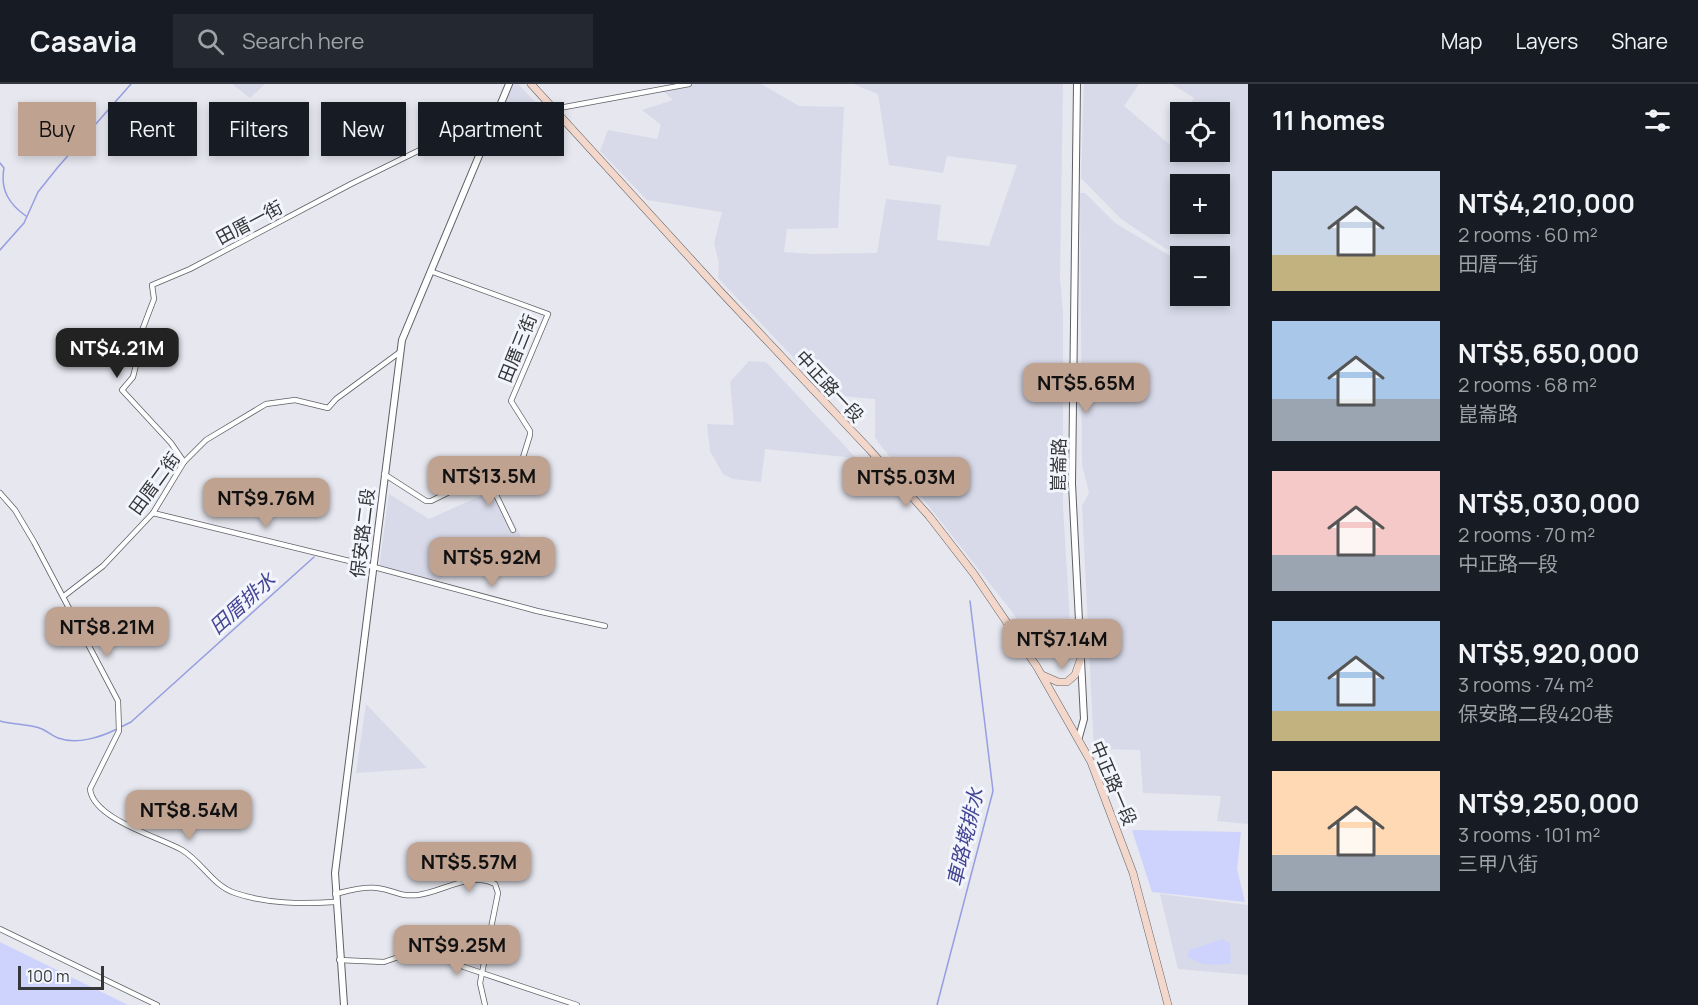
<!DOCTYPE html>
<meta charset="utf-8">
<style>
:root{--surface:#171b24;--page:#242831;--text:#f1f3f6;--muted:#9ea1a6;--line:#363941;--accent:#c0a291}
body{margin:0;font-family:Manrope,"Noto Sans TC",sans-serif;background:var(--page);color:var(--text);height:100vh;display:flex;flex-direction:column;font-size:22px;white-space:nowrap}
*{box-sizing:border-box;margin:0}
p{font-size:20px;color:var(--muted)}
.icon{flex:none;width:33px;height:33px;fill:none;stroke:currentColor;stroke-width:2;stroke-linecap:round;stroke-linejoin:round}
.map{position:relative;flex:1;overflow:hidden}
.panel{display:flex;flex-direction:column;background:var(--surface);width:450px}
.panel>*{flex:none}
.top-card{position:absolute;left:18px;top:18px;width:570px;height:54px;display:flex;gap:12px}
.tools{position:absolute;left:1170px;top:18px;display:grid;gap:12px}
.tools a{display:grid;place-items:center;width:60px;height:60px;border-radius:0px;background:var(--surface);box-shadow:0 3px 9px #0003;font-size:30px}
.scale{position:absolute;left:18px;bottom:15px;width:86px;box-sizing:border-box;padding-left:6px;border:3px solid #353638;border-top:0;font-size:16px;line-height:21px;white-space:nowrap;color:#353638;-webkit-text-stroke:4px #f3f5fc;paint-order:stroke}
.price{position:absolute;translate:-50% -51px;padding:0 14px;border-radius:12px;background:var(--accent);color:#111;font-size:20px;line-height:39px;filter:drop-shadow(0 2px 3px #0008)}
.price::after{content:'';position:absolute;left:50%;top:36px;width:18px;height:14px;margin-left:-9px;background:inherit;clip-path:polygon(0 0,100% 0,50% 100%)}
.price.selected{background:#222;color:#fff}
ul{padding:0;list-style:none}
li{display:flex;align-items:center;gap:18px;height:150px;padding:0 24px}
li span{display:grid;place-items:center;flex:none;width:168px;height:120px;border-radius:0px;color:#555}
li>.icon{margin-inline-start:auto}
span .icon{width:72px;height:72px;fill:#fffc;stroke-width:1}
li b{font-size:26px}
h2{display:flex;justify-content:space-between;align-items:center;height:72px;padding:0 24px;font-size:26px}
.pill{padding:0 21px;border-radius:0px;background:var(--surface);box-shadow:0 3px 9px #0003;font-size:21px;line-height:54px}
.pill.selected{background:var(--accent);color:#111}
header{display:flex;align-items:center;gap:36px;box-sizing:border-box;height:84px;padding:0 30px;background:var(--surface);border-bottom:2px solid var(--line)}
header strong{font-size:28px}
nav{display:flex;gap:33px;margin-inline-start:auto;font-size:21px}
.search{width:420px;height:54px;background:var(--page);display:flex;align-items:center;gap:15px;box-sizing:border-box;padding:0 21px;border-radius:0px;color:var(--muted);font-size:22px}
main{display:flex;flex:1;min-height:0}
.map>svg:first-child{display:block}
.built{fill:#d8dae9;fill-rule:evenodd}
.green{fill:#cdd3fc}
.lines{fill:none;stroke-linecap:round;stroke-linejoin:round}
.stream{stroke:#969ee0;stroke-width:1.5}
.minor-casing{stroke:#5f6066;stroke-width:6}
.tertiary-casing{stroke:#5f6066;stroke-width:8}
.secondary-casing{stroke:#5f6066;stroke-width:8}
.minor{stroke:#fff;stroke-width:4.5}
.tertiary{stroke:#fff;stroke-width:6}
.secondary{stroke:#f2d7ca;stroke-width:7}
.labels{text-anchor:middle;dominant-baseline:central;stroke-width:6;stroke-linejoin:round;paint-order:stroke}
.street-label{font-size:18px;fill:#353638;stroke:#f3f5fc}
.water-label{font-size:20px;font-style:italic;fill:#434593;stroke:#f3f5fc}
</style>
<header>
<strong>Casavia</strong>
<div class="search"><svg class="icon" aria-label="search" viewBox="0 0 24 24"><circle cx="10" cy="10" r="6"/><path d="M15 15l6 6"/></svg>Search here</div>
<nav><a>Map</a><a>Layers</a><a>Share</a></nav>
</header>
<main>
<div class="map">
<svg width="1248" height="921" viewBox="0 0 1248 921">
<rect width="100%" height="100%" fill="#e6e7ef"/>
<g class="built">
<polygon points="232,0 265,0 250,14"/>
<polygon points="512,0 518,0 540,23 498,33"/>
<polygon points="693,0 761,0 799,22 844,23 838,144 787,145 784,168 810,170 877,169 886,115 941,121 937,156 989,162 1017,81 947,72 943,89 889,81 878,10 853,0 1063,0 1060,194 1063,229 1063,422 1072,572 1033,564 1013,529 875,354 875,315 829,311 718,194 719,179 714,159 722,128 647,116 600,67 608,46 657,55 661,41 642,26 673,16 663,7"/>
<path d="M1084 0H1139L1124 22 1169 60 1177 48 1172 44 1174 41 1180 38V68H1220V28H1188L1187 24 1194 14 1172 0H1248V740L1217 737 1221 712 1143 709 1140 666 1094 665 1082 422 1089 409 1082 380 1080 109H1085L1115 139 1180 178V212H1220V172H1191L1165 164 1121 135 1081 94ZM1180 100H1220V140H1180Z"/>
<polygon points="749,277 766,278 856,374 765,365 761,398 733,395 723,390 710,367 707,340 734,341 730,298"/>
<polygon points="496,405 524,458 494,487 479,463 433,501 379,484 389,410 429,435"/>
<polygon points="366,620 427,684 356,689"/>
<polygon points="1160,810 1248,821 1248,891 1178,885"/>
</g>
<g class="green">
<polygon points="1132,746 1241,748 1237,785 1245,818 1152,808"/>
<path d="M1222 855 1230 859 1231 879C1217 882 1198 882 1187 872L1190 866Z"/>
<polygon points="0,858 128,921 0,921"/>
</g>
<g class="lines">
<g class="stream">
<path d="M0 79 4 84C0 106 9 120 26 132"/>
<polyline points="0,166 24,139 38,108 58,83 131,0"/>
<path d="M0 637C14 641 29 640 42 645 47 647 52 652 58 654 77 661 101 653 117 645"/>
<polyline points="121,643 131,638 314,473"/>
<polyline points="937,921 993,707 970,517"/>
</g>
<defs>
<g id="minor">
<polyline points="184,378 171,359 122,306 133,293 139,269 138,257 154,215 152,201 190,185 351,100 430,61 554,25 689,0"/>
<polyline points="384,390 426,417 431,417 486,390 520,383 530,351 530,347 511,317 548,230 430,187"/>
<polyline points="486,390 513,446"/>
<path d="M0 409 15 426 34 458 118 617 119 647 90 705C93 735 159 753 182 766 202 778 213 802 235 809 267 820 302 820 335 818"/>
<polyline points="153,429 374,483 537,527 605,542"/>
<polyline points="64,512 103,482 153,429 184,378 206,356 266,320 295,316 328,324 336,315 400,268"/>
<path d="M335 810C347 807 364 802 377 804 395 806 397 813 418 811 443 808 470 787 495 800L498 809 480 899 485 921"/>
<polyline points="0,845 157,921"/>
<polyline points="339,876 384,878 421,865 464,883 577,921"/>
</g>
<g id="tertiary">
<polyline points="1077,0 1072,400 1084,635 1079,653"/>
<polyline points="344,921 335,789 402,256 509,0"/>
</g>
<g id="secondary">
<polyline points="531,0 721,208 869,365 929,432 974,490 1037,583 1091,678 1133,789 1168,921"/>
<polyline points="1042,591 1058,598 1067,598 1075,591 1081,574"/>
</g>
</defs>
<use href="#minor" class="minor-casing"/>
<use href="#tertiary" class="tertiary-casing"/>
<use href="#secondary" class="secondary-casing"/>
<use href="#minor" class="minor"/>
<use href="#tertiary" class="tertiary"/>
<use href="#secondary" class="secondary"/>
</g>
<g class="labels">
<g class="street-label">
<text transform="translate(249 138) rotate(-28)">田厝一街</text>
<text transform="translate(517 264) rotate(-68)">田厝三街</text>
<text transform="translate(830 302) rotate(47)">中正路一段</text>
<text transform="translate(1058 381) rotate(-89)">崑崙路</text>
<text transform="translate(154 399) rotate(-54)">田厝二街</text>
<text transform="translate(362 449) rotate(-83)">保安路二段</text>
<text transform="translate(1114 699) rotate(67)">中正路一段</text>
</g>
<g class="water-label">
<text transform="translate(242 519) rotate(-42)">田厝排水</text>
<text transform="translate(965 753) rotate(-77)">車路墘排水</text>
</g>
</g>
</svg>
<div class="tools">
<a><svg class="icon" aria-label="locate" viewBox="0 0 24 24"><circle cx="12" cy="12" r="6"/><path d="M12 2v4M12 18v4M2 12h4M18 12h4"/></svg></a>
<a>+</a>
<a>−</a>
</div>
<div class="scale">100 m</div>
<b class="price selected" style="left:117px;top:295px">NT$4.21M</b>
<b class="price" style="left:1086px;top:330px">NT$5.65M</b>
<b class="price" style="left:489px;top:423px">NT$13.5M</b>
<b class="price" style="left:906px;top:424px">NT$5.03M</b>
<b class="price" style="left:266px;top:445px">NT$9.76M</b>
<b class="price" style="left:492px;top:504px">NT$5.92M</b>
<b class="price" style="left:107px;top:574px">NT$8.21M</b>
<b class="price" style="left:1062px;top:586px">NT$7.14M</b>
<b class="price" style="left:189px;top:757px">NT$8.54M</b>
<b class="price" style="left:469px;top:809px">NT$5.57M</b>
<b class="price" style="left:457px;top:892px">NT$9.25M</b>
<div class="top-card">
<a class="pill selected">Buy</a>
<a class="pill">Rent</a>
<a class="pill">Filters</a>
<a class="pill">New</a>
<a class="pill">Apartment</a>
</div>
</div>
<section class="panel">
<h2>11 homes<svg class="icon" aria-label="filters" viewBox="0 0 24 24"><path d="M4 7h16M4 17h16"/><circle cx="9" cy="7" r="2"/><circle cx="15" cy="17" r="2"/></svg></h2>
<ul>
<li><span style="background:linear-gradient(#c9d6e8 70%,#c2b280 0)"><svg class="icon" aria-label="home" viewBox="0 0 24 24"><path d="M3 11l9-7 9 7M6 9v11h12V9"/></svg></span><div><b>NT$4,210,000</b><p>2 rooms · 60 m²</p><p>田厝一街</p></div></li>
<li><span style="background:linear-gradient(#a9c7e8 65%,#9aa5b1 0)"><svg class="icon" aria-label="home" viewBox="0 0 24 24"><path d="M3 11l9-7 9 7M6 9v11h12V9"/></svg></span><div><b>NT$5,650,000</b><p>2 rooms · 68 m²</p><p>崑崙路</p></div></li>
<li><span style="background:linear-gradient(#f6c9c9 70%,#9aa5b1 0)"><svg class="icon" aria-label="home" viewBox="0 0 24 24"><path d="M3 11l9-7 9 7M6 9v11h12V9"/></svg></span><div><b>NT$5,030,000</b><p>2 rooms · 70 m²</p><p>中正路一段</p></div></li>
<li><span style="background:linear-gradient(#a9c7e8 75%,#c2b280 0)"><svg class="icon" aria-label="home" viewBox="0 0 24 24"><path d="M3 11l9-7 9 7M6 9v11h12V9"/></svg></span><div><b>NT$5,920,000</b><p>3 rooms · 74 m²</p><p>保安路二段420巷</p></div></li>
<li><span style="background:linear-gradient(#ffd9b3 70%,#9aa5b1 0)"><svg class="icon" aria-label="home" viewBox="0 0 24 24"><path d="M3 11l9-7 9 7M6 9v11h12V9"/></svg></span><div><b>NT$9,250,000</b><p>3 rooms · 101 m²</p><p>三甲八街</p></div></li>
</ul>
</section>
</main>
